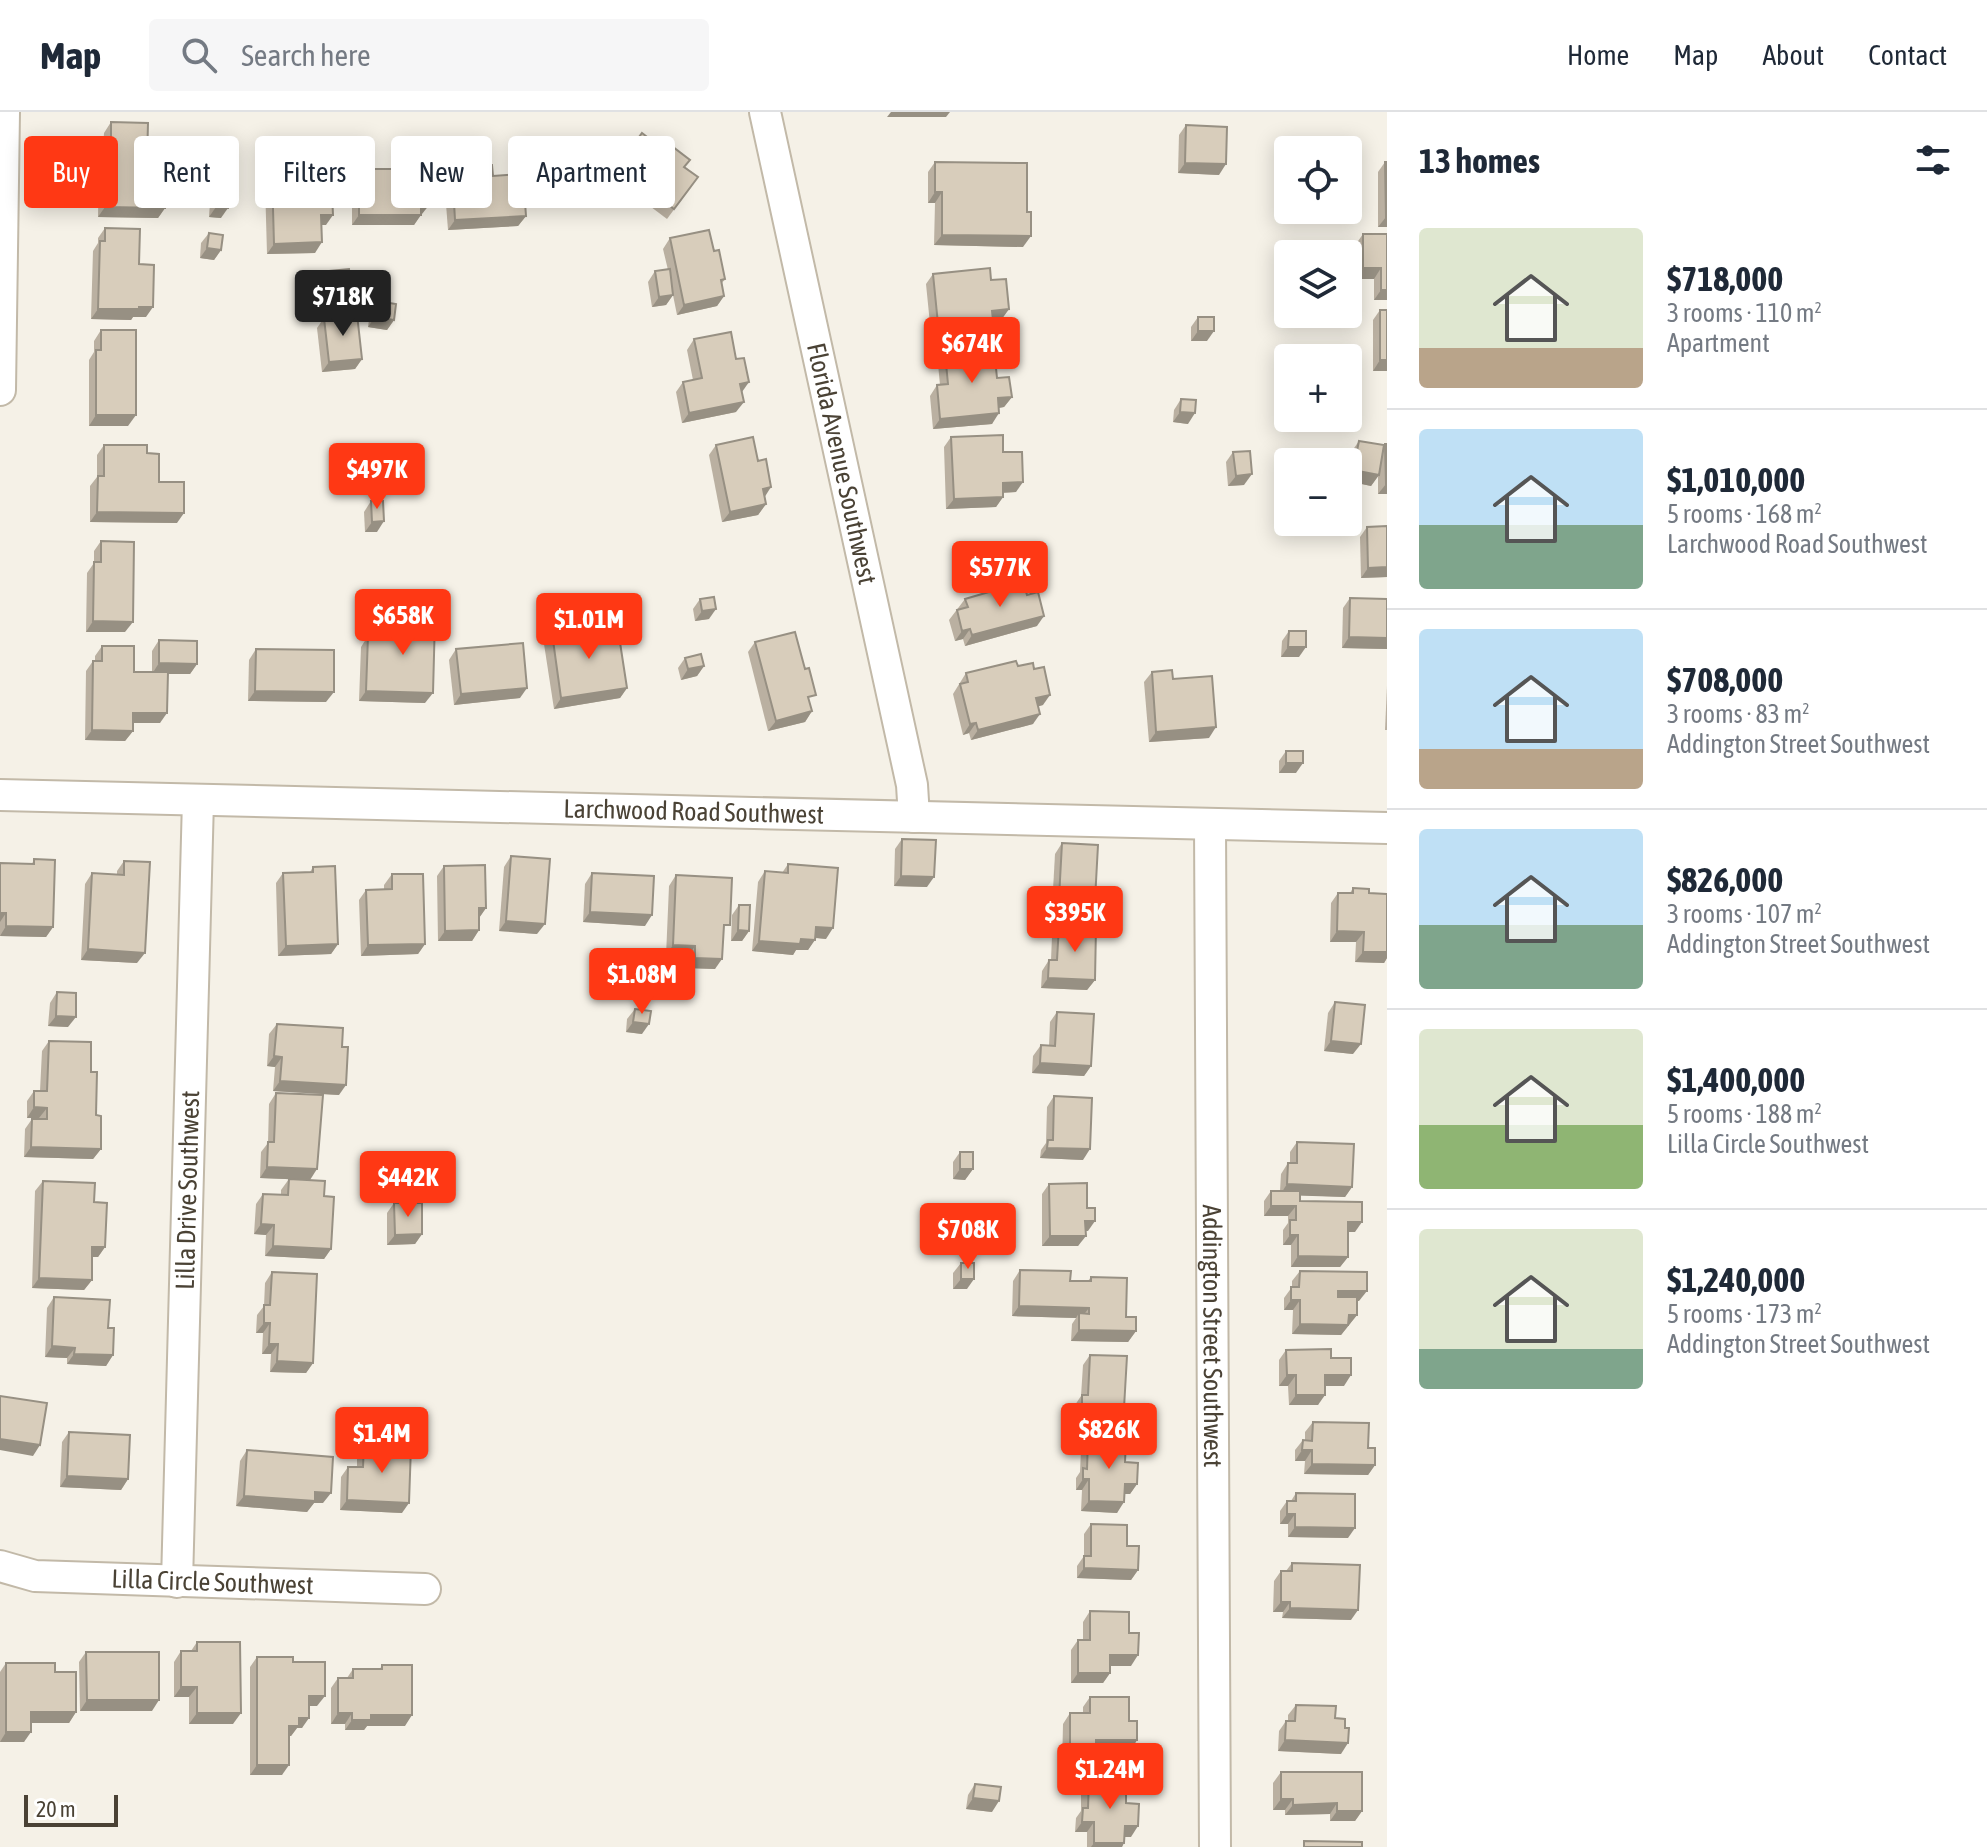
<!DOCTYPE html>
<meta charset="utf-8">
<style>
:root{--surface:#fff;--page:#f6f6f7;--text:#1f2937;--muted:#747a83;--line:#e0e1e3;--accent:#ff3814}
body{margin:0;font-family:"Asap Condensed",sans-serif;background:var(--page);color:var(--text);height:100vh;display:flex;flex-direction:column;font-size:30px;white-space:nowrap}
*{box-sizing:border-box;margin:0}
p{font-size:26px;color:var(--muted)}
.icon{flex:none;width:44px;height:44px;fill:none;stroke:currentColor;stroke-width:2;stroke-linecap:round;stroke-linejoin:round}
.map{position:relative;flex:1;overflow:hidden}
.sheet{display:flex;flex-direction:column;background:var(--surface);width:600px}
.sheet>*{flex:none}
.banner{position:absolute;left:24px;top:24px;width:760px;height:72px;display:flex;gap:16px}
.buttons{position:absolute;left:1274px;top:24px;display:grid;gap:16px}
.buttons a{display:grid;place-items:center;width:88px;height:88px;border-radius:8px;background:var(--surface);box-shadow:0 4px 20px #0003;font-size:40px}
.scale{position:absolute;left:24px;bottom:20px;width:94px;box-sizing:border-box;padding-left:8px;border:4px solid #4a4235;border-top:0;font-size:22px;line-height:28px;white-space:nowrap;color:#4a4235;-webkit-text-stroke:6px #fff;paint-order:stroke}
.price{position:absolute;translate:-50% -68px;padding:0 18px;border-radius:8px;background:var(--accent);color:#fff;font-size:26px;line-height:52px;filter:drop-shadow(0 2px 4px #0008)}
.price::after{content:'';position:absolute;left:50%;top:48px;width:24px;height:18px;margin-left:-12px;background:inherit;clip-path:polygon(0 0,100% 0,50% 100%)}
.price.on{background:#222;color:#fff}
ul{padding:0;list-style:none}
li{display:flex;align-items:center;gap:24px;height:200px;padding:0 32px}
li+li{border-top:2px solid var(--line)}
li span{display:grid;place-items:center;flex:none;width:224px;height:160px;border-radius:8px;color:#555}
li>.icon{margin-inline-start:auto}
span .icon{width:96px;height:96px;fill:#fffc;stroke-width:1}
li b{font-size:34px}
h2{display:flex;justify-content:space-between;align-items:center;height:96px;padding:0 32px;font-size:34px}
.pill{padding:0 28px;border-radius:8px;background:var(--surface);box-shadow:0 4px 20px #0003;font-size:28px;line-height:72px}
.pill.on{background:var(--accent);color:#fff}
header{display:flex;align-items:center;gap:48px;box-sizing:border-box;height:112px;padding:0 40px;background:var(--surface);border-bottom:2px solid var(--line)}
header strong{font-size:38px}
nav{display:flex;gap:44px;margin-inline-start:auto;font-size:28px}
.search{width:560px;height:72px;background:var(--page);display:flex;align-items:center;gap:20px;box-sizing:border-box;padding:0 28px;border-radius:8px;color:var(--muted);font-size:30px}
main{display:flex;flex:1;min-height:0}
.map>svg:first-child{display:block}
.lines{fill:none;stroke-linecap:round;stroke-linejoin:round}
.minor-casing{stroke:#c2b9a8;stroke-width:34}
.minor{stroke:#fff;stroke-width:30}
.wall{fill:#bab0a1}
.shaded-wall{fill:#979083}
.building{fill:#d8cdbb;stroke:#979083;stroke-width:2}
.labels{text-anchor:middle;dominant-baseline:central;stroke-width:7;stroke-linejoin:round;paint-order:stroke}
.street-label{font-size:26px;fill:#4a4235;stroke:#fff}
</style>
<header>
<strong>Map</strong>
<div class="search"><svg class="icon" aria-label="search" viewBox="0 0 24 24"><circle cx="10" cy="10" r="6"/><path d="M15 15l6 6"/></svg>Search here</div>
<nav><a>Home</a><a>Map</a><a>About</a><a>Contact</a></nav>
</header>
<main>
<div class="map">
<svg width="1387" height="1735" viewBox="0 0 1387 1735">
<rect width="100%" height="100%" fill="#f5f1e7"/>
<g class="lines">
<defs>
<g id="minor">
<path id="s1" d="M765 0 912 673 914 705"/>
<polyline points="0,278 4,0"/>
<path id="s2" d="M0 683 1387 716"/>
<path id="s3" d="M1210 712 1215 1735"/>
<path id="s4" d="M0 1454 35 1464 425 1477"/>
<path id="s5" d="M177 1470 198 688"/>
</g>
</defs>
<use href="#minor" class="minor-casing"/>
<use href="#minor" class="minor"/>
</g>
<g class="wall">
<polygon points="111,10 147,50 165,96 158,106 98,105 99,42 103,36 104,21"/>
<polygon points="1186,13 1219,63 1178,61 1179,23"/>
<polygon points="642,21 698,65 667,107 610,64"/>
<polygon points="935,50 1023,135 934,133 935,91 928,91 928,60"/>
<polygon points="1385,50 1387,115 1378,115 1378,60"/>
<polygon points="452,55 493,64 526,104 518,114 448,118 444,66"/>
<polygon points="359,57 419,67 422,102 421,102 414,113 352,113 352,68"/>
<polygon points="272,61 326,113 321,113 315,141 267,142 265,71"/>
<polygon points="217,79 221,106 209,105 210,90"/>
<polygon points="105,116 139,152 146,205 133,205 131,208 91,207 93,139 98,131 98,126"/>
<polygon points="209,121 221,138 214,148 200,146 201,131"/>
<polygon points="1363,122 1387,122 1387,188 1374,188 1374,167 1356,167 1356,132"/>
<polygon points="670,126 714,139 725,167 722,171 724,184 717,194 677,203 673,183 666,193 652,195 648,170 655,159 668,158 663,137"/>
<polygon points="309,161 345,202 304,205 301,171"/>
<polygon points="933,162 991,168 1009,197 1001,208 993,209 994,217 987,227 932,232 926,172"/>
<polygon points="377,189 394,208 387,218 368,215 370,200"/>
<polygon points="1380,198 1387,259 1373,259 1373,208"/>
<polygon points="1198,205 1207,229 1191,229 1191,215"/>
<polygon points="324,206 362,247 355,257 322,260 317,216"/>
<polygon points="101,218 128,314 89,314 89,248 94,240 94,229"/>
<polygon points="694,227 736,300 682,311 676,280 683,270 693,268 687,238"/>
<polygon points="945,241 997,266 1012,285 1004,295 999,296 992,312 933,317 930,284 937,273 940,273 938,252"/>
<polygon points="1181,287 1188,312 1173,310 1174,298"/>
<polygon points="951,325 1003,340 1016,380 1003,381 1003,385 996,395 946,397 944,335"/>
<polygon points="1359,329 1384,333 1387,332 1387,382 1378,382 1378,364 1371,374 1348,369 1348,358 1352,339"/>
<polygon points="104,333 147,341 177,411 90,410 90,374 97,365 97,343"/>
<polygon points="716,333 758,349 766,392 758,403 722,410 709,343"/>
<polygon points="1233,340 1244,373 1228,374 1226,350"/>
<polygon points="371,389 377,420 365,420 364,400"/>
<polygon points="1367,415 1387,465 1361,466 1360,425"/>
<polygon points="101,429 125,520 86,520 87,461 94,451 94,439"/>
<polygon points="1350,486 1387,487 1387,537 1342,536 1343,496"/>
<polygon points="700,487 709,507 695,509 693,497"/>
<polygon points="965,487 1037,514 965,534 963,527 955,529 949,508"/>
<polygon points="391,505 425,591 359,589 361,535 368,524 383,525 384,515"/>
<polygon points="1289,519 1299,545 1281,545 1282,529"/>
<polygon points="552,521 627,576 620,586 554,597 544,532"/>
<polygon points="159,528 197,552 190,562 168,562 160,611 133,611 133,619 125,629 85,628 86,559 93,549 95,549 95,544 102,534 134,560 152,560 152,539"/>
<polygon points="755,530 812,599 805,610 768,619 748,540"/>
<polygon points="256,537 326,590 248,589 249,548"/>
<polygon points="456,537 520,586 454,593 449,548"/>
<polygon points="685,546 704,554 697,564 681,568 678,556"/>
<polygon points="1018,554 1043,593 1038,594 1033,612 971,628 969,621 963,623 953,582 966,561"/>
<polygon points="1152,560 1173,567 1209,626 1149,630 1144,570"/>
<polygon points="1387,574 1387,618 1385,618"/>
<polygon points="1286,639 1296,661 1279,661 1279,649"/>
<polygon points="902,727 927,775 894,774 895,737"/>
<polygon points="1062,731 1095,788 1088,799 1052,796 1055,742"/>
<polygon points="511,744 537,822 499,819 504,755"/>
<polygon points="34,747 53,815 46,825 0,824 0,751 32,752"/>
<polygon points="124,749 137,851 81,848 85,772 92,761 117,763 117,759"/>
<polygon points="788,752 826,827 815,826 808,838 796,838 793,843 752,839 758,770 765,759 782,761"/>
<polygon points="444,754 486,796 479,806 479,818 472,829 438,829 437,764"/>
<polygon points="313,755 338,832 331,842 278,844 276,771 283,761 310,760"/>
<polygon points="592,761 645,814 583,810 585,772"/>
<polygon points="392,762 425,832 418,842 361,844 359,788 366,778 384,778 384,773"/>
<polygon points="676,763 724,821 715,857 687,856 688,845 666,844 669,774"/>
<polygon points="1353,776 1369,781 1387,782 1387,846 1384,851 1355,850 1356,830 1330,830 1331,791 1338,781 1350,781"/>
<polygon points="739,793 749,819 742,829 731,829 732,803"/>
<polygon points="1059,814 1095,868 1087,878 1041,876 1042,859 1049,848 1051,848 1052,824"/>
<polygon points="57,880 68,915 48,914 50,891"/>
<polygon points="1335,890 1353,942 1324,939 1328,901"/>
<polygon points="635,897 642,922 626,920 627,907"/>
<polygon points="1057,900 1091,954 1084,964 1032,961 1033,944 1041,933 1049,934 1050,910"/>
<polygon points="277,912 339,983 273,979 275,955 267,954 269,922"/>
<polygon points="49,929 91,960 101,1037 93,1047 24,1045 25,1017 32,1007 39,1006 27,1006 27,989 34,979 40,979 42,939"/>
<polygon points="276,981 310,1068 260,1066 261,1040 268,1031 269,992"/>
<polygon points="1054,984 1083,1048 1040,1046 1041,1038 1046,1031 1047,995"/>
<polygon points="1297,1030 1352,1075 1345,1085 1300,1083 1300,1089 1355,1120 1348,1120 1348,1145 1340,1155 1291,1155 1291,1133 1283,1133 1283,1118 1288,1111 1288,1104 1264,1104 1264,1089 1271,1079 1280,1079 1281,1062 1288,1051 1290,1051 1290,1040"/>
<polygon points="960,1040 973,1057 965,1068 953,1067 953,1050"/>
<polygon points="289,1067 324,1084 331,1137 324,1147 265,1144 266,1123 254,1122 256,1092 263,1082 281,1083 281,1078"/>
<polygon points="43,1069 94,1090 105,1135 98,1145 92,1145 92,1168 84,1178 32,1176 35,1079"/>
<polygon points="1049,1072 1088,1119 1085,1119 1078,1134 1042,1134 1042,1082"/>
<polygon points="394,1091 422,1122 415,1132 387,1133 387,1101"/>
<polygon points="961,1151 967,1177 953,1177 953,1161"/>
<polygon points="1020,1158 1070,1169 1088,1169 1091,1165 1126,1205 1136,1219 1128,1230 1071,1229 1072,1212 1076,1206 1012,1204 1013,1169"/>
<polygon points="1300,1159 1359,1189 1357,1189 1357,1203 1341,1223 1292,1222 1293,1198 1284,1198 1284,1186 1292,1175 1292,1169"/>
<polygon points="272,1160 313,1251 306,1261 270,1260 271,1242 262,1242 263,1221 256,1221 257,1203 264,1194 265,1171"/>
<polygon points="54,1185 108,1216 113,1243 106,1254 67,1252 67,1246 45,1245 47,1196"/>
<polygon points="1286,1238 1331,1246 1344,1274 1325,1274 1318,1293 1289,1293 1288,1274 1279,1274 1279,1248"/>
<polygon points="1090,1243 1124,1321 1119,1328 1125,1350 1137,1372 1130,1382 1125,1382 1117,1401 1081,1399 1082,1378 1076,1378 1076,1366 1080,1360 1081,1338 1088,1328 1090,1328 1090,1315 1097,1306 1075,1305 1075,1293 1081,1284 1083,1253"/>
<polygon points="1313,1310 1368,1336 1375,1353 1368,1363 1304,1362 1305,1349 1295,1349 1295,1338 1303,1328 1305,1328 1305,1320"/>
<polygon points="69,1320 128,1367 121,1378 60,1375 62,1330"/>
<polygon points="364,1332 402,1401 340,1398 341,1365 348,1355 357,1355 357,1342"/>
<polygon points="247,1338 323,1391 314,1391 307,1400 236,1394 240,1349"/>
<polygon points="1296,1381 1348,1426 1288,1425 1288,1412 1280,1412 1280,1399 1287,1389 1291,1389"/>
<polygon points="1091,1412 1127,1434 1138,1458 1131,1468 1077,1466 1077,1454 1084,1444 1084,1422"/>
<polygon points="1292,1451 1351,1508 1282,1506 1283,1500 1273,1500 1274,1469 1281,1459 1286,1459"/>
<polygon points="1090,1499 1129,1521 1131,1554 1110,1554 1110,1561 1103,1571 1071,1571 1071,1538 1078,1528 1083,1528 1083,1510"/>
<polygon points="197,1530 233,1612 189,1612 189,1585 174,1585 174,1550 181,1539 191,1539"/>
<polygon points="86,1540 152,1599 80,1599 79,1550"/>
<polygon points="257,1545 293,1550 317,1594 309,1594 302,1616 297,1616 291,1624 289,1624 282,1663 250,1663 250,1555"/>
<polygon points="6,1551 55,1560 76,1600 69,1611 31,1611 24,1630 0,1630 0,1560"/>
<polygon points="382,1553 405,1614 367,1614 364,1618 345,1618 345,1612 331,1612 331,1576 338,1566 347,1566 353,1557 380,1557"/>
<polygon points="1090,1585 1129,1609 1137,1628 1130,1639 1096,1638 1096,1646 1089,1656 1062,1656 1063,1612 1070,1601 1083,1601 1083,1595"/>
<polygon points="1296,1593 1335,1606 1341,1642 1278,1639 1279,1619 1286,1609 1288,1609 1288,1603"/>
<polygon points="1281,1660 1362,1699 1355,1709 1330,1709 1330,1702 1285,1703 1285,1698 1273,1698 1273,1671"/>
<polygon points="1089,1668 1126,1691 1131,1725 1125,1725 1122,1735 1087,1735 1087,1720 1075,1720 1076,1706 1081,1699 1081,1678"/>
<polygon points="975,1672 992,1700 966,1697 968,1683"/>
</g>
<g class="shaded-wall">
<polygon points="891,0 950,0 946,5 887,5"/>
<polygon points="1185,51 1226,52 1219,63 1178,61"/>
<polygon points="935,80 942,80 935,91 928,91"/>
<polygon points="421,92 430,92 422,102 414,102"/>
<polygon points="105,95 165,96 158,106 98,105"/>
<polygon points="216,95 228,96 221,106 209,105"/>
<polygon points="321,103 333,103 326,113 314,113"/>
<polygon points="359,103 421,103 414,113 352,113"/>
<polygon points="526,104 518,114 448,118 455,108"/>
<polygon points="1386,105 1387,105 1387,115 1378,115"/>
<polygon points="942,123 1031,124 1023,135 934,133"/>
<polygon points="322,130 315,141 267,142 274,132"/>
<polygon points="207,136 221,138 214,148 200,146"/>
<polygon points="1363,156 1381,156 1374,167 1356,167"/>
<polygon points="1381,178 1387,178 1387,188 1374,188"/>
<polygon points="673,183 666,193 652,195 659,185"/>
<polygon points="724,184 717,194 677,203 684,193"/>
<polygon points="352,192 345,202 304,205 312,195"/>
<polygon points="139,195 153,195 146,205 133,205 131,208 91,207 98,197"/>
<polygon points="1009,197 1001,208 985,210 992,199"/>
<polygon points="375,205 394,208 387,218 368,215"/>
<polygon points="994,217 987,227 932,232 939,222"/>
<polygon points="1198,219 1214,219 1207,229 1191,229"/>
<polygon points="362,247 355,257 322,260 329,250"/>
<polygon points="1380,248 1387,248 1387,259 1373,259"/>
<polygon points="749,270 742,280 740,272"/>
<polygon points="1012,285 1004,295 991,297 998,286"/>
<polygon points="744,290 736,300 682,311 689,301"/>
<polygon points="1180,300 1195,301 1188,312 1173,310"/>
<polygon points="999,301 992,312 933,317 940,307"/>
<polygon points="96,303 136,303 128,314 89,314"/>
<polygon points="1353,358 1379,363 1371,374 1348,369 1348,366"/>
<polygon points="1252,362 1244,373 1228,374 1236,364"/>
<polygon points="1023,370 1016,380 995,381 1003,371"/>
<polygon points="1386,372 1387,372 1387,382 1378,382"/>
<polygon points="771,375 764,386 763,377"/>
<polygon points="1003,385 996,395 946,397 954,387"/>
<polygon points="766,392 758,403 722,410 730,400"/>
<polygon points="97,400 184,401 177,411 90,410"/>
<polygon points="384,409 377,420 365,420 372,410"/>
<polygon points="1387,455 1387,465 1361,466 1368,456"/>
<polygon points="716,497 709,507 695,509 702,499"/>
<polygon points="1044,504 1037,514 965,534 972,523"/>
<polygon points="93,509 133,510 125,520 86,520"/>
<polygon points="970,517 963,527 955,529 962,519"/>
<polygon points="1349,525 1387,526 1387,537 1342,536"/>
<polygon points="1288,535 1306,535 1299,545 1281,545"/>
<polygon points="159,551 197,552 190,562 152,562"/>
<polygon points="704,554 697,564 681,568 688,557"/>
<polygon points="527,576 520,586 454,593 461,582"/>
<polygon points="627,576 620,586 554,597 561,586"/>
<polygon points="255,579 334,580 326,590 248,589"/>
<polygon points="366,579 433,581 425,591 359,589"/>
<polygon points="1050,583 1043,593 1029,597 1036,586"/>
<polygon points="812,599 805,610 768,619 776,609"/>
<polygon points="133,601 167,601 160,611 126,611"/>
<polygon points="1040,602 1033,612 971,628 978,618"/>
<polygon points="976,611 969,621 963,623 970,612"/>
<polygon points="1216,615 1209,626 1149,630 1156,620"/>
<polygon points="92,618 133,619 125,629 85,628"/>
<polygon points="1286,651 1303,651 1296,661 1279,661"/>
<polygon points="901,764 934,765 927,775 894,774"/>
<polygon points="1059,786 1095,788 1088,799 1052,796"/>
<polygon points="479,796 486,796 479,806"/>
<polygon points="590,800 652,803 645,814 583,810"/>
<polygon points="0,801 6,801 0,810"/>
<polygon points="506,809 545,812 537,822 499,819"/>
<polygon points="6,814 53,815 46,825 0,824"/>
<polygon points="816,815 833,816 826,827 809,825"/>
<polygon points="479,818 472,829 438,829 445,819"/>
<polygon points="738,818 749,819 742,829 731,829"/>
<polygon points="1337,819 1364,820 1356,830 1330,830"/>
<polygon points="801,827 815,828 808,838 796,838 793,843 752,839 759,829"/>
<polygon points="338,832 331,842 278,844 286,834"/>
<polygon points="425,832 418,842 361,844 368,833"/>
<polygon points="673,833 695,834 688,845 666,844"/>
<polygon points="88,837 145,841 137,851 81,848"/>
<polygon points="1363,840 1387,840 1387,846 1384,851 1355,850"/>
<polygon points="695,846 722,847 715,857 687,856"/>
<polygon points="1048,866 1095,868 1087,878 1041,876"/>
<polygon points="56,904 76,905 68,915 48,914"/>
<polygon points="633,910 649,912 642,922 626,920"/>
<polygon points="1331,929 1361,932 1353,942 1324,939"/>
<polygon points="274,944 282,945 275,955 267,954"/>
<polygon points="1040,951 1091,954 1084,964 1032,961"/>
<polygon points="280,969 346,973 339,983 273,979"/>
<polygon points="34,995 47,996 39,1006 27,1006"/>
<polygon points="31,1035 101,1037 93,1047 24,1045"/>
<polygon points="1047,1036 1090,1037 1083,1048 1040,1046"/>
<polygon points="267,1055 317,1057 310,1068 260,1066"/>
<polygon points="960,1057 973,1057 965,1068 953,1067"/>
<polygon points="1287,1072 1352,1075 1345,1085 1280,1083"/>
<polygon points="1271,1094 1296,1094 1288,1104 1264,1104"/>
<polygon points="1085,1109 1095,1109 1088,1119 1078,1119"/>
<polygon points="1348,1110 1362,1110 1355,1120 1341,1120"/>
<polygon points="261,1112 274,1113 266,1123 254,1122"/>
<polygon points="422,1122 415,1132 387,1133 395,1123"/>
<polygon points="1290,1123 1298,1123 1291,1133 1283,1133"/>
<polygon points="1050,1124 1086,1124 1078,1134 1042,1134"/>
<polygon points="273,1134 331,1137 324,1147 265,1144"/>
<polygon points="92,1135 105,1135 98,1145 85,1145"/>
<polygon points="1298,1144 1348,1145 1340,1155 1291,1155"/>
<polygon points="39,1166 92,1168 84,1178 32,1176"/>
<polygon points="961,1167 974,1167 967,1177 953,1177"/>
<polygon points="1338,1179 1367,1179 1359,1189 1330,1189"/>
<polygon points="1291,1188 1300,1188 1293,1198 1284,1198"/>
<polygon points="1019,1194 1089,1196 1081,1206 1079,1201 1076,1206 1012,1204"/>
<polygon points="1349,1203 1357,1203 1341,1223 1292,1222 1300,1212"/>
<polygon points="264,1211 270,1211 263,1221 256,1221"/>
<polygon points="1079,1218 1136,1219 1128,1230 1071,1229"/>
<polygon points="269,1232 278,1232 271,1242 262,1242"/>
<polygon points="52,1234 75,1236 67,1246 45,1245"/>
<polygon points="74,1242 113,1243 106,1254 67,1252"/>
<polygon points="277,1249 313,1251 306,1261 270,1260"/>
<polygon points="1287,1263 1296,1263 1288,1274 1279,1274"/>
<polygon points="1325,1263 1351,1263 1344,1274 1318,1274"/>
<polygon points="1296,1283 1325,1283 1318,1293 1289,1293"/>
<polygon points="1082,1294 1124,1296 1117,1306 1075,1305"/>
<polygon points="1098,1320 1124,1321 1117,1331 1090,1331"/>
<polygon points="0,1327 40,1333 33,1344 0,1338"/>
<polygon points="1302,1338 1312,1338 1305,1349 1295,1349"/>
<polygon points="1312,1352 1375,1353 1368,1363 1304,1362"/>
<polygon points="67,1364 128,1367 121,1378 60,1375"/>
<polygon points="1083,1367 1089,1367 1082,1378 1076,1378"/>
<polygon points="1125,1372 1137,1372 1130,1382 1118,1382"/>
<polygon points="315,1380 331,1381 323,1391 314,1391 307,1400 236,1394 244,1384"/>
<polygon points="347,1388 409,1391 402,1401 340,1398"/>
<polygon points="1089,1389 1124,1390 1117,1401 1081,1399"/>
<polygon points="1287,1402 1295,1402 1288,1412 1280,1412"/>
<polygon points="1295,1415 1355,1416 1348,1426 1288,1425"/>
<polygon points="1084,1456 1138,1458 1131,1468 1077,1466"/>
<polygon points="1281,1490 1290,1490 1283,1500 1273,1500"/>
<polygon points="1290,1496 1358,1498 1351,1508 1282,1506"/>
<polygon points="1110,1543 1138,1543 1131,1554 1103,1554"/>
<polygon points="1078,1561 1110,1561 1103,1571 1071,1571"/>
<polygon points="181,1575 197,1575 189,1585 174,1585"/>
<polygon points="309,1584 325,1584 317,1594 302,1594"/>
<polygon points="87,1588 159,1588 152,1599 80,1599"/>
<polygon points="31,1600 76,1600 69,1611 24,1611"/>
<polygon points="197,1601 241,1601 233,1612 189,1612"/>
<polygon points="338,1601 352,1601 345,1612 331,1612"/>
<polygon points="371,1603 412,1603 405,1614 367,1614 364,1618 345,1618 352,1608"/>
<polygon points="299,1606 309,1606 302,1616 297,1616 291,1624 281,1624 289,1614"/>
<polygon points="6,1620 31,1620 24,1630 0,1630"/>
<polygon points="1096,1628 1137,1628 1130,1639 1089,1638"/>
<polygon points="1285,1628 1348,1631 1341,1642 1278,1639"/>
<polygon points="1070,1646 1096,1646 1089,1656 1062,1656"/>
<polygon points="257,1653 289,1653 282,1663 250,1663"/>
<polygon points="973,1686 999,1689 992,1700 966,1697"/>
<polygon points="1281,1687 1293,1687 1285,1698 1273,1698"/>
<polygon points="1337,1691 1330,1702 1285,1703 1293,1693"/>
<polygon points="1337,1699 1362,1699 1355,1709 1330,1709"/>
<polygon points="1082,1710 1094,1710 1087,1720 1075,1720"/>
<polygon points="1125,1714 1138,1714 1131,1725 1118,1725"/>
<polygon points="1094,1731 1124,1731 1122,1735 1091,1735"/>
</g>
<g class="building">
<polygon points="111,10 148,11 147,50 166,50 165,96 105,95 106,32 111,32"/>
<polygon points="1186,13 1227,15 1226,52 1185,51"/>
<polygon points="642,21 664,38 669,32 690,48 684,55 698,65 674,97 618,54"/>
<polygon points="935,50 1027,51 1027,100 1031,100 1031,124 942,123 942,80 935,80"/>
<polygon points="1385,50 1387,50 1387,105 1386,105"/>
<polygon points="492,53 493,64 523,62 526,104 455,108 452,55"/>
<polygon points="359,57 419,57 419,67 430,67 430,92 421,92 421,103 359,103"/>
<polygon points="331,59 333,103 321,103 322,130 274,132 272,61"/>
<polygon points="217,79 229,80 228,96 216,95"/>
<polygon points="105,116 140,117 139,152 154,153 153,195 139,195 139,197 98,197 100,129 105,129"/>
<polygon points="709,118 714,139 719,138 725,167 721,168 724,184 684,193 670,126"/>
<polygon points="209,121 223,123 221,138 207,136"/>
<polygon points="1363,122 1387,122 1387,178 1381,178 1381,156 1363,156"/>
<polygon points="990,156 991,168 1006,167 1009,197 992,199 994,217 939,222 933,162"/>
<polygon points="349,157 352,192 312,195 309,161"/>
<polygon points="670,157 673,183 659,185 655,159"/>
<polygon points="377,189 396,192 394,208 375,205"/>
<rect x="1380" y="198" width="7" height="50"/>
<polygon points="357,202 362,247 329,250 324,206"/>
<rect x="1198" y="205" width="16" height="14"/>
<polygon points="101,218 136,218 136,303 96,303 96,238 101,238"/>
<polygon points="731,220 736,247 744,246 749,270 740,272 744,290 689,301 683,270 702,266 694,227"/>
<polygon points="994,236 997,266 1009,265 1012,285 998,286 999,301 940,307 937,273 948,272 945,241"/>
<polygon points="1181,287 1196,288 1195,301 1180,300"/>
<polygon points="1003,323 1003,340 1022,340 1023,370 1003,371 1003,385 954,387 951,325"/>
<polygon points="753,325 758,349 766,347 771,375 763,377 766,392 730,400 716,333"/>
<polygon points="1359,329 1384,333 1379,363 1353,358"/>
<polygon points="1385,332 1387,332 1387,372 1386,372"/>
<polygon points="104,333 147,333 147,341 159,342 159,370 184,370 184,401 97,400 98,364 104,364"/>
<polygon points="1250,339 1252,362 1236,364 1233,340"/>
<polygon points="371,389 383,389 384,409 372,410"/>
<polygon points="1387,414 1387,455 1368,456 1367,415"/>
<polygon points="101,429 134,430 133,510 93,509 94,450 101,450"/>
<polygon points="1023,470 1027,483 1038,480 1044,504 972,523 970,517 962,519 957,498 968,495 965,487"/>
<polygon points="714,485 716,497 702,499 700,487"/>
<polygon points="1350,486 1387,487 1387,526 1349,525"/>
<polygon points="391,505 435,506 433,581 366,579 368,524 390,525"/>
<polygon points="617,511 627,576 561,586 552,521"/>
<polygon points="1289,519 1306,519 1306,535 1288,535"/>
<polygon points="795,520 805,557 809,556 816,583 808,585 812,599 776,609 755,530"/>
<polygon points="159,528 197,529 197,552 159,551"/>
<polygon points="523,531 527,576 461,582 456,537"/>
<polygon points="102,534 134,534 134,560 168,560 167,601 133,601 133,619 92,618 93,549 102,549"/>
<polygon points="256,537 334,538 334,580 255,579"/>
<polygon points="701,542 704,554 688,557 685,546"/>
<polygon points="1016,549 1018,554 1033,551 1034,557 1044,555 1050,583 1036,586 1040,602 978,618 976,611 970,612 960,572 968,570 966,561"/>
<polygon points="1172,558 1173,567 1212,564 1216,615 1156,620 1152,560"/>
<rect x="1286" y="639" width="17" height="12"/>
<polygon points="902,727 936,728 934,765 901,764"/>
<polygon points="1062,731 1098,733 1095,788 1059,786"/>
<polygon points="511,744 550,747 545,812 506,809"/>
<polygon points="34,747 55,748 53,815 6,814 6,801 0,801 0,751 34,752"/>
<polygon points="124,749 150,750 145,841 88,837 92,761 124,763"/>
<polygon points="788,752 838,756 833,816 816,815 815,828 801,827 800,832 759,829 765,759 788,761"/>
<polygon points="485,753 486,796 479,796 479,818 445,819 444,754"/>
<polygon points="335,754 338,832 286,834 283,761 313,760 313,755"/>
<polygon points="592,761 654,764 652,803 590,800"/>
<polygon points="392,762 423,762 425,832 368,833 366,778 392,777"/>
<polygon points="676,763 732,766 730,813 724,813 722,847 695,846 695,834 673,833"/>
<polygon points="1353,776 1369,777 1369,781 1387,782 1387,840 1363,840 1364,820 1337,819 1338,781 1353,781"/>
<polygon points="739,793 750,793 749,819 738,818"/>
<polygon points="1059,814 1096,815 1095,868 1048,866 1049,848 1057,848"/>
<polygon points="57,880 76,881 76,905 56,904"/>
<polygon points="1335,890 1365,893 1361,932 1331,929"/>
<polygon points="635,897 651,899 649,912 633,910"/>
<polygon points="1057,900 1094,902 1091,954 1040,951 1041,933 1055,934"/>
<polygon points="277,912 343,916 342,935 348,935 346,973 280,969 282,945 274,944"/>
<polygon points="49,929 91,930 91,960 97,960 96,1003 101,1004 101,1037 31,1035 32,1007 47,1007 47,996 34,995 34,979 47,979"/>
<polygon points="276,981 323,983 317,1057 267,1055 268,1030 274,1030"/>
<polygon points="1054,984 1092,986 1090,1037 1047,1036 1048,1028 1053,1028"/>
<polygon points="1297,1030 1354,1032 1352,1075 1287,1072 1288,1051 1297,1051"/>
<rect x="960" y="1040" width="13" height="17"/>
<polygon points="289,1067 325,1069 324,1084 334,1085 331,1137 273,1134 274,1113 261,1112 263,1082 288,1083"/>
<polygon points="43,1069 95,1071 94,1090 107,1091 105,1135 92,1135 92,1168 39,1166"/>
<polygon points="1087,1071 1087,1096 1095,1096 1095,1109 1085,1109 1086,1124 1050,1124 1049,1072"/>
<polygon points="1271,1079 1300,1079 1300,1089 1362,1090 1362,1110 1348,1110 1348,1145 1298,1144 1298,1123 1290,1123 1290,1108 1296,1108 1296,1094 1271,1094"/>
<polygon points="394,1091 422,1091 422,1122 395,1123"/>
<rect x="961" y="1151" width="13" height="16"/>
<polygon points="1020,1158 1071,1159 1070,1169 1091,1169 1091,1165 1127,1166 1126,1205 1136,1205 1136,1219 1079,1218 1079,1201 1089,1202 1089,1196 1019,1194"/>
<polygon points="1300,1159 1367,1160 1367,1179 1338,1179 1338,1185 1357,1185 1357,1203 1349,1203 1348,1213 1300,1212 1300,1188 1291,1188 1291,1175 1299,1175"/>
<polygon points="272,1160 317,1162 313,1251 277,1249 278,1232 269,1232 270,1211 264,1211 264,1193 270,1193"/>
<polygon points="54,1185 110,1188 108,1216 114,1216 113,1243 74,1242 75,1236 52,1234"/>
<polygon points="1331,1237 1331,1246 1351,1246 1351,1263 1325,1263 1325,1283 1296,1283 1296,1263 1287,1263 1286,1238"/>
<polygon points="1090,1243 1127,1244 1124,1296 1082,1294 1082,1283 1088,1283"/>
<polygon points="0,1284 47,1291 40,1333 0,1327"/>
<polygon points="1098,1304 1124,1305 1124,1321 1098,1320"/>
<polygon points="1313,1310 1369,1311 1368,1336 1375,1336 1375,1353 1312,1352 1312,1338 1302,1338 1303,1328 1312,1329"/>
<polygon points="69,1320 130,1323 128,1367 67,1364"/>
<polygon points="1088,1328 1126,1329 1125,1350 1138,1351 1137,1372 1125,1372 1124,1390 1089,1389 1089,1367 1083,1367 1083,1356 1087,1357"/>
<polygon points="364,1332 411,1334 409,1391 347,1388 348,1355 363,1355"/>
<polygon points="247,1338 333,1345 331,1381 315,1380 315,1389 244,1384"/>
<polygon points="1296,1381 1355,1382 1355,1416 1295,1415 1295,1402 1287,1402 1287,1389 1296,1389"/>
<polygon points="1091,1412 1127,1413 1127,1434 1139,1434 1138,1458 1084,1456 1084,1444 1091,1444"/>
<polygon points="1292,1451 1360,1453 1358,1498 1290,1496 1290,1490 1281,1490 1281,1459 1292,1459"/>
<polygon points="1090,1499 1129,1500 1129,1521 1139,1521 1138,1543 1110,1543 1110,1561 1078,1561 1078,1528 1090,1528"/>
<polygon points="197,1530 240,1530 241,1601 197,1601 197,1575 181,1575 181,1539 197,1539"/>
<polygon points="86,1540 159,1540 159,1588 87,1588"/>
<polygon points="257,1545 293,1545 293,1550 325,1550 325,1584 309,1584 309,1606 299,1606 299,1614 289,1614 289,1653 257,1653"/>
<polygon points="6,1551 55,1551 55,1560 76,1560 76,1600 31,1600 31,1620 6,1620"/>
<polygon points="382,1553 412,1553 412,1603 371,1603 371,1608 352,1608 352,1601 338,1601 338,1566 353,1566 353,1557 382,1557"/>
<polygon points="1090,1585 1129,1585 1129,1609 1137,1609 1137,1628 1096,1628 1096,1646 1070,1646 1070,1601 1090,1601"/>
<polygon points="1296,1593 1336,1594 1335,1606 1345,1607 1345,1616 1349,1616 1348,1631 1285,1628 1286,1609 1295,1609"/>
<polygon points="1281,1660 1362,1660 1362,1699 1337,1699 1337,1691 1293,1693 1293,1687 1281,1687"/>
<polygon points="1089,1668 1126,1669 1126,1691 1139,1692 1138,1714 1125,1714 1124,1731 1094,1731 1094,1710 1082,1710 1083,1696 1088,1696"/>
<polygon points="975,1672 1001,1675 999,1689 973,1686"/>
<polygon points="1304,1729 1362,1730 1362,1735 1304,1735"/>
</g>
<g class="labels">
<g class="street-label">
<text stroke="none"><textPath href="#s1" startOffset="360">Florida Avenue Southwest</textPath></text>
<text stroke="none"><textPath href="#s2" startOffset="694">Larchwood Road Southwest</textPath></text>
<text stroke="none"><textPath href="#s5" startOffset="392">Lilla Drive Southwest</textPath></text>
<text stroke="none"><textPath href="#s3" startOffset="512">Addington Street Southwest</textPath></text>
<text stroke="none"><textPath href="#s4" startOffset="214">Lilla Circle Southwest</textPath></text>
</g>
</g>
</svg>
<div class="buttons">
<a><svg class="icon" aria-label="locate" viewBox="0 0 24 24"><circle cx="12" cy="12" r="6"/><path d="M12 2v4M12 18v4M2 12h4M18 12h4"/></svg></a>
<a><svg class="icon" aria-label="layers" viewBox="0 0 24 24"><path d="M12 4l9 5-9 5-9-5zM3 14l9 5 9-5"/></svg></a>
<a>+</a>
<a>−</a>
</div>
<div class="scale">20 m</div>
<b class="price on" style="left:343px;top:226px">$718K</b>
<b class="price" style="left:972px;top:273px">$674K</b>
<b class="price" style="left:377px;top:399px">$497K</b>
<b class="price" style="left:1000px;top:497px">$577K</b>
<b class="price" style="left:403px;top:545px">$658K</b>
<b class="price" style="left:589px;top:549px">$1.01M</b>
<b class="price" style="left:1075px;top:842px">$395K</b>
<b class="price" style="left:642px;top:904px">$1.08M</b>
<b class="price" style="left:408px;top:1107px">$442K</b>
<b class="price" style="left:968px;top:1159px">$708K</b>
<b class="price" style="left:1109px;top:1359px">$826K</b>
<b class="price" style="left:382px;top:1363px">$1.4M</b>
<b class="price" style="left:1110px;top:1699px">$1.24M</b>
<div class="banner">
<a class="pill on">Buy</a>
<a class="pill">Rent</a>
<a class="pill">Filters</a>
<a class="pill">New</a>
<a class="pill">Apartment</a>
</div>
</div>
<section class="sheet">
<h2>13 homes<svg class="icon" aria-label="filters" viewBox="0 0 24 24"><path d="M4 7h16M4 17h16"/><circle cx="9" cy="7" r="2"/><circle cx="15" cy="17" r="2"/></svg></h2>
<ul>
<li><span style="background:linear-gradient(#dfe7d0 75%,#b9a48a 0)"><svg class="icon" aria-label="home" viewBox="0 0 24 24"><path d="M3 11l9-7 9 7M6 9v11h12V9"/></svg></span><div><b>$718,000</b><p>3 rooms · 110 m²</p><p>Apartment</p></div></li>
<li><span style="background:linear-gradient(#bfe0f5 60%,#7fa58c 0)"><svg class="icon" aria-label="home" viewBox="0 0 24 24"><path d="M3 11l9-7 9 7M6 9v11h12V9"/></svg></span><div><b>$1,010,000</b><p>5 rooms · 168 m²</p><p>Larchwood Road Southwest</p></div></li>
<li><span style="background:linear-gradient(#bfe0f5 75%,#b9a48a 0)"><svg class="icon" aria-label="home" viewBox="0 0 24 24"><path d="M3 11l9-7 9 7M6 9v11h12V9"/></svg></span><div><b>$708,000</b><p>3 rooms · 83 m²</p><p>Addington Street Southwest</p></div></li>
<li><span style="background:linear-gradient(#bfe0f5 60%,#7fa58c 0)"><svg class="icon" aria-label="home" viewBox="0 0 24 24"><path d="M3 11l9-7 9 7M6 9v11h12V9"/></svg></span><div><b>$826,000</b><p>3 rooms · 107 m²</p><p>Addington Street Southwest</p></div></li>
<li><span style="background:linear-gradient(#dfe7d0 60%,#8fb573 0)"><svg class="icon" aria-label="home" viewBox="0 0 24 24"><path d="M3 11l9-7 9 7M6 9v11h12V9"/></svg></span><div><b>$1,400,000</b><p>5 rooms · 188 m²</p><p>Lilla Circle Southwest</p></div></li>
<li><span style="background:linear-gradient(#dfe7d0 75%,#7fa58c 0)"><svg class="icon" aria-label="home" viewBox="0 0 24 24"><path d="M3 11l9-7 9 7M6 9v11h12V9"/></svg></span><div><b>$1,240,000</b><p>5 rooms · 173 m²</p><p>Addington Street Southwest</p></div></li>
</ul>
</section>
</main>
